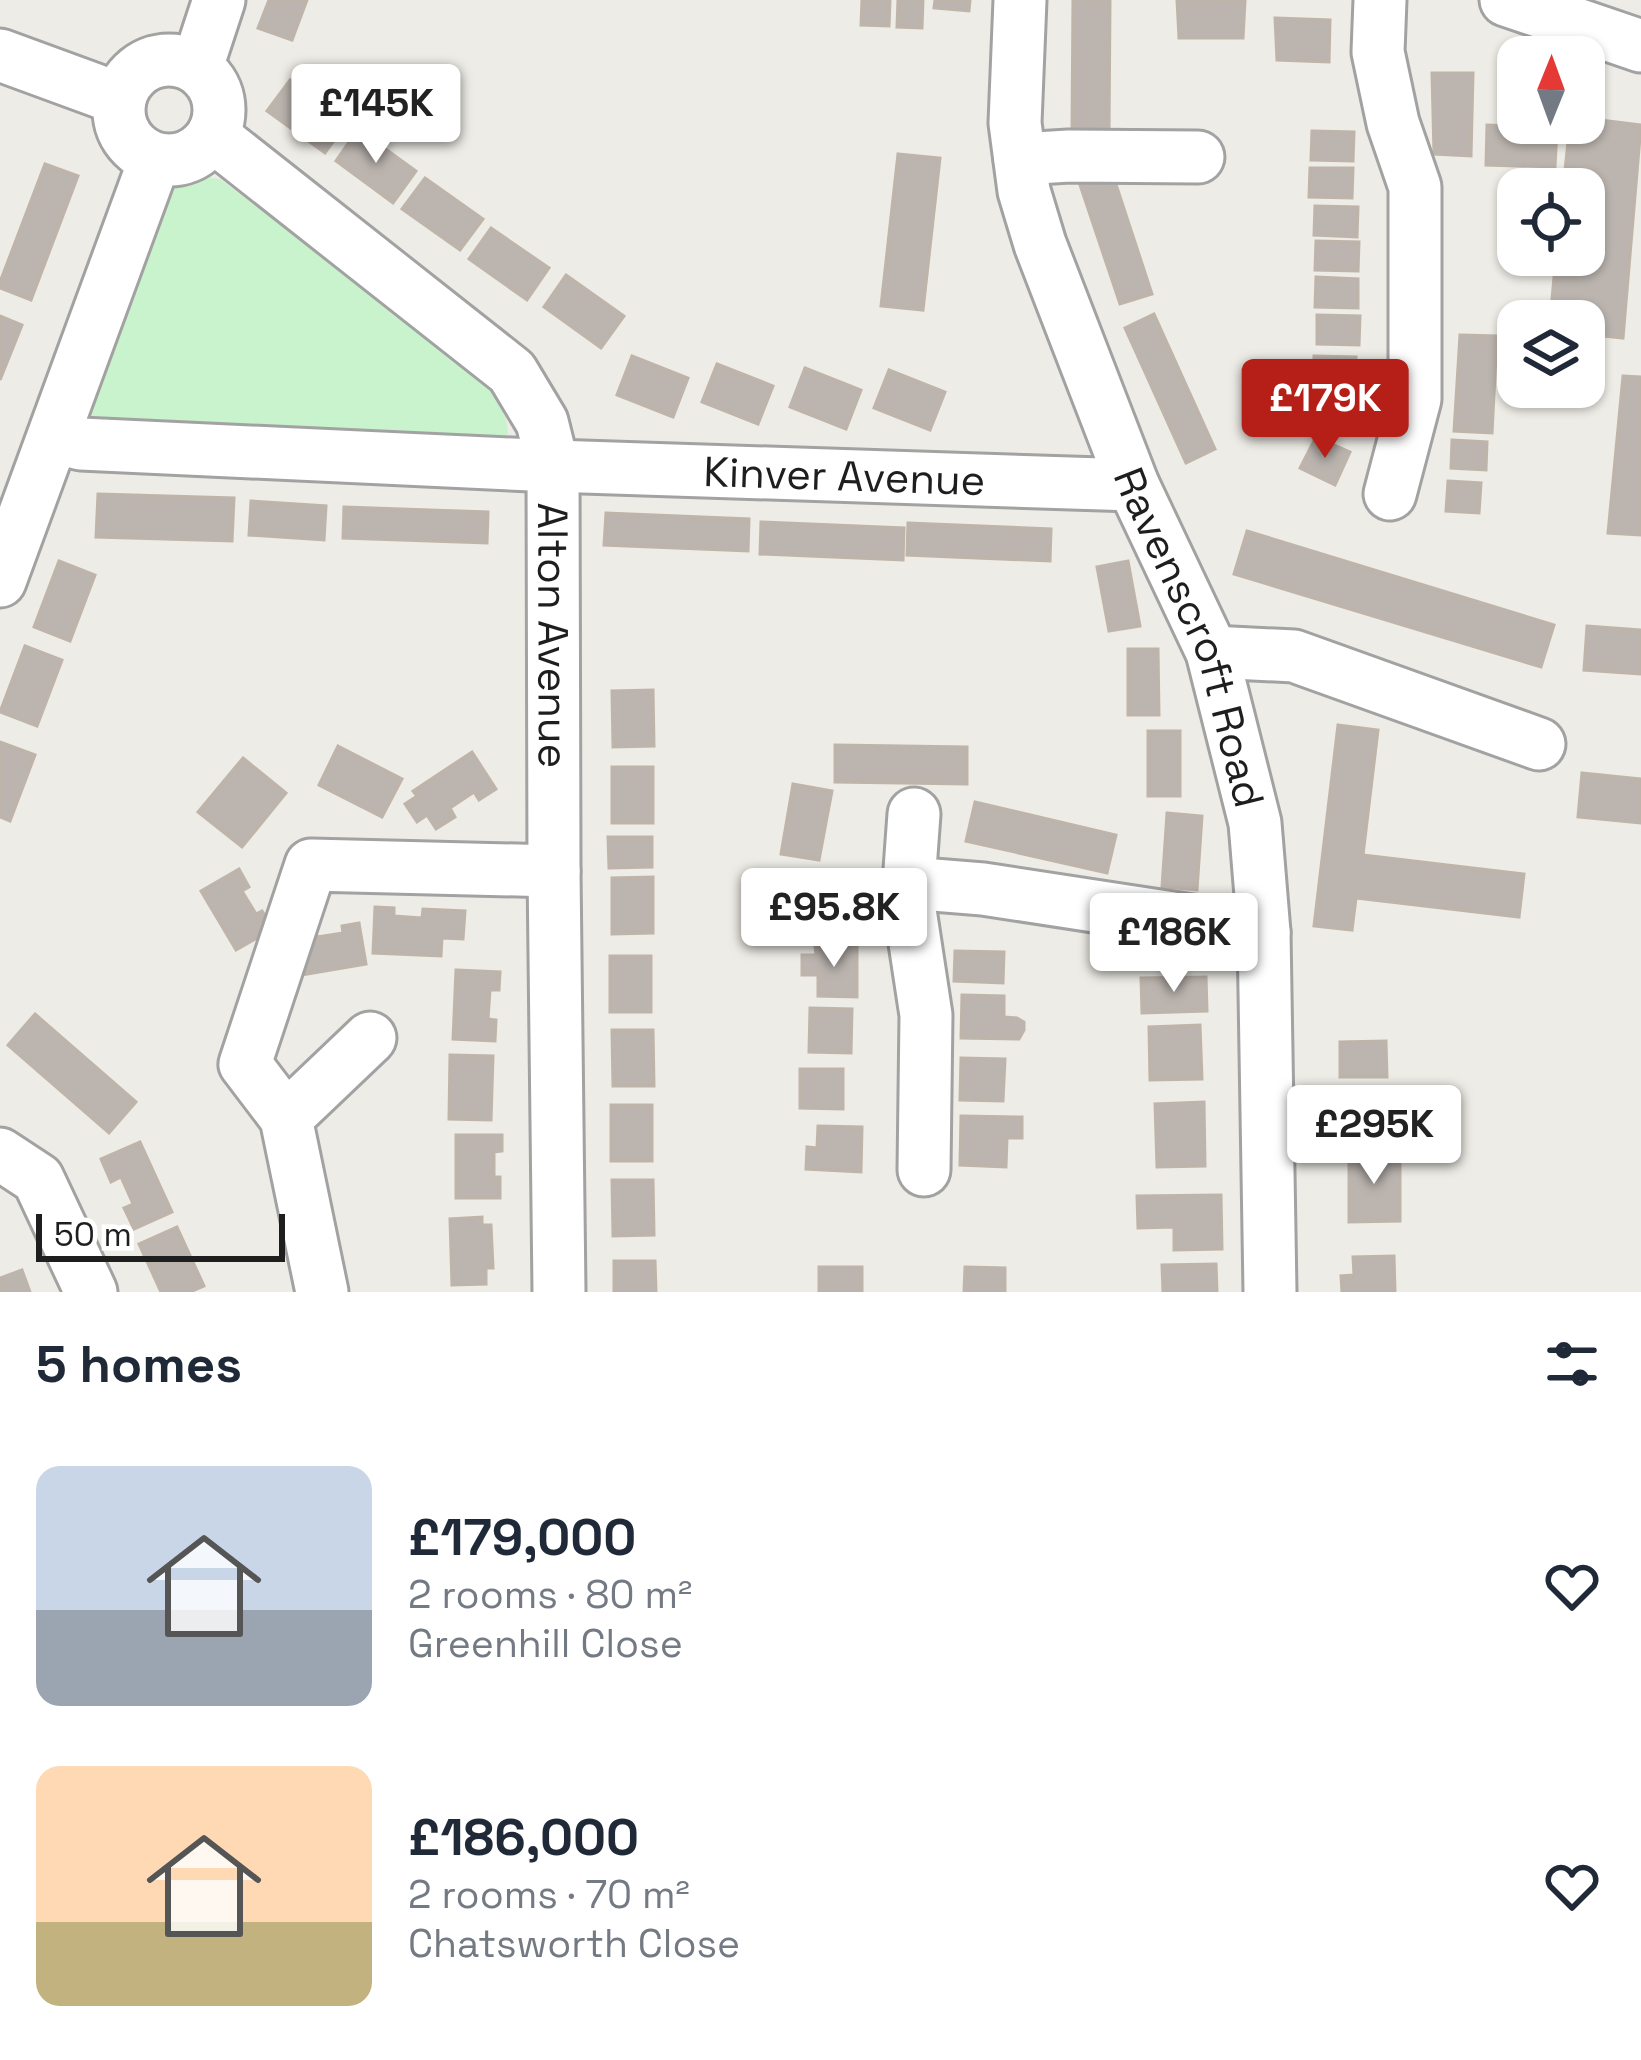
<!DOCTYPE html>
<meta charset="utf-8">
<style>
:root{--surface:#fff;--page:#f2f2f3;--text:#1f2937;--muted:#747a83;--accent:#b51f18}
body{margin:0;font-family:"Space Grotesk",sans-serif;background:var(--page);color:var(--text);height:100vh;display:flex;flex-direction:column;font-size:45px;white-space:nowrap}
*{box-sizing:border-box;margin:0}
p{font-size:39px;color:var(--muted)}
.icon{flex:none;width:66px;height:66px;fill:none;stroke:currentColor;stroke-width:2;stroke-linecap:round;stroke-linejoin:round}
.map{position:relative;height:1292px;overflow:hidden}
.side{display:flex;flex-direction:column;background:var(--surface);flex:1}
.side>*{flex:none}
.needle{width:78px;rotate:1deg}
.buttons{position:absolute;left:1497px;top:36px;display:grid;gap:24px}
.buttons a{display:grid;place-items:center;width:108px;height:108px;border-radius:24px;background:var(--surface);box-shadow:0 3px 9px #0004;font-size:60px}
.scale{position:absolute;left:36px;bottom:30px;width:249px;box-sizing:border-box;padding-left:12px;border:6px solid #1e1e1e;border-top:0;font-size:33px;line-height:42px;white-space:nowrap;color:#1e1e1e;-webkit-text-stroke:9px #fff;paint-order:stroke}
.price{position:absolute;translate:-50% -102px;padding:0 27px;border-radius:12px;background:#fff;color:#222;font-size:39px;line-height:78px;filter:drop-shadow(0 3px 6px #0008)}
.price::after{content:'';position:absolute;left:50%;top:72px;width:36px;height:27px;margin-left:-18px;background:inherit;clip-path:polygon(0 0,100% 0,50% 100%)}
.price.on{background:var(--accent);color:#fff}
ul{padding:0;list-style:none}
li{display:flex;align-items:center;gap:36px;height:300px;padding:0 36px}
li span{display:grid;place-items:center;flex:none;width:336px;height:240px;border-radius:24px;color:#555}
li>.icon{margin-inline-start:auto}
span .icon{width:144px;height:144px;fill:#fffc;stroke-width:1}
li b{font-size:51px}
h2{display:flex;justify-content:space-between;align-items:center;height:144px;padding:0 36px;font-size:51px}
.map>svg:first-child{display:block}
.park{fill:#c8f3cd}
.building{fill:#bbb4af;stroke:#beb4aa;stroke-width:3}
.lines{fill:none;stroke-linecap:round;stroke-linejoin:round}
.minor-casing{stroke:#a2a2a2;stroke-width:57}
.minor{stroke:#fff;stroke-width:51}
.labels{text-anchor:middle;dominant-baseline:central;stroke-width:9;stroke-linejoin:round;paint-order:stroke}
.street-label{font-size:42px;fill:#1e1e1e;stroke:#fff}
</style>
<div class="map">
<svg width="1641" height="1292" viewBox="0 0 1641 1292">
<rect width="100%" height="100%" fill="#eeece6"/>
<polygon class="park" points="199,176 220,179 490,384 506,419 516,490 69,455 170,190"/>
<g class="building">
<polygon points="269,0 307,0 292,40 258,28"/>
<polygon points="862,0 890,0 889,26 861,25"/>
<polygon points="898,0 923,0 922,28 897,27"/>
<polygon points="935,0 970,0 969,11 934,8"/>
<polygon points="1073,0 1110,0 1109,132 1072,131"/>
<polygon points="1177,0 1245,1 1243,38 1179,38"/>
<polygon points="1275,18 1330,20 1329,62 1277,60"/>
<polygon points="1432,73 1473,73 1471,156 1434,154"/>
<polygon points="290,80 348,121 325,153 267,111"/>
<polygon points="1584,118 1641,125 1623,338 1584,334 1584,321 1550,321 1556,255 1584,255 1584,189 1563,189 1570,123 1584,123"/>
<polygon points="1487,125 1557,128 1555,167 1486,165"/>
<polygon points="358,129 416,171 393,203 336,161"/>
<polygon points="1312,131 1354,132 1353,161 1311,160"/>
<polygon points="898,154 940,158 923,310 881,306"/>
<polygon points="1108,160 1152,294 1120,304 1075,170"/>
<polygon points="45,164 78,176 31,300 0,288 0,282"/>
<polygon points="1310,168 1353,168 1352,198 1309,197"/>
<polygon points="425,178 483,219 460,250 402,209"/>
<polygon points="1315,206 1358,207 1357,237 1314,235"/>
<polygon points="491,228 549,268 527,300 469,259"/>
<polygon points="1316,241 1359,242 1358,271 1315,270"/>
<polygon points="566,275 624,316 601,348 544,307"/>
<polygon points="1316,277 1358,279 1358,308 1315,307"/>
<polygon points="1154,314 1215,449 1186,463 1125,328"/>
<polygon points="1317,315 1360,316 1359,345 1317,344"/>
<polygon points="0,316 22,325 0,380"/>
<polygon points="1460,335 1497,336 1492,433 1454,431"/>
<polygon points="632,356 688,378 673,417 617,395"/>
<polygon points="1314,356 1356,357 1354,397 1312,396"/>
<polygon points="717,364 773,386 758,424 702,402"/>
<polygon points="805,368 861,390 846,429 790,407"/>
<polygon points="889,370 945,392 930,430 874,408"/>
<polygon points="1623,376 1641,377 1641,535 1608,533"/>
<polygon points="1316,437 1350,452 1335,485 1300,468"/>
<polygon points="1452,440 1487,442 1486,470 1451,468"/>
<polygon points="1448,481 1481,483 1479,513 1446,511"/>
<polygon points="98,494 234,498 232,541 96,537"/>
<polygon points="251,501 326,506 324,540 249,535"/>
<polygon points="344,507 488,512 487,543 343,538"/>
<polygon points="606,513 749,519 748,551 604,545"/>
<polygon points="761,522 904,528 903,560 760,554"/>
<polygon points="908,523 1051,529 1050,561 907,555"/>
<polygon points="1247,531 1554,625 1541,667 1234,574"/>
<polygon points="59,561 95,575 70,641 34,627"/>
<polygon points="1128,561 1140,626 1109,631 1097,567"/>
<polygon points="1587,626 1641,630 1641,674 1584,670"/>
<polygon points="25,646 62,660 37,726 0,712"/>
<polygon points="1128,649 1158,649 1159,715 1128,715"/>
<polygon points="653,690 654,746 613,747 612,691"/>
<polygon points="1338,725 1378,730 1363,855 1524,874 1519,917 1356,898 1352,930 1314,926"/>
<rect x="1148" y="731" width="32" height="65"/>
<polygon points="0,742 35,755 10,821 0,817"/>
<polygon points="835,745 967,747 967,784 835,782"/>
<polygon points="338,746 402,779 382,817 319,785"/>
<polygon points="472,752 496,789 479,800 474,792 450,808 455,817 436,829 427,815 417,822 405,804 417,796 413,791"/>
<polygon points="243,758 286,793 242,847 198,812"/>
<rect x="612" y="767" width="41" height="56"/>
<polygon points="1582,773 1641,779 1641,823 1578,817"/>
<polygon points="793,784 832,791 819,860 781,854"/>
<polygon points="975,802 1116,835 1107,873 966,841"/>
<polygon points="1167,813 1202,816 1197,890 1162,887"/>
<polygon points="608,837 652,837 652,867 609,868"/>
<polygon points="239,869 249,887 242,891 256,914 262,911 273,929 236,950 201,891"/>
<polygon points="653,877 653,933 612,934 612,878"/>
<polygon points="801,892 850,894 849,936 800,934"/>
<polygon points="375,907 394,908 394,916 422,918 423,909 465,911 463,939 442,938 441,956 373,953"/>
<polygon points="359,923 366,964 290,977 316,931 317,937 343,933 342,926"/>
<polygon points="815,946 857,946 857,997 818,996 818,975 802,975 802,955 816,955"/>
<polygon points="955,951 1004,952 1003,983 954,981"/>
<rect x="610" y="956" width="41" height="56"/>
<polygon points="456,970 500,972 499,990 490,990 488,1019 496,1020 495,1041 453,1039"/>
<polygon points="1206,977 1207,1011 1142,1013 1141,978"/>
<polygon points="962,995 1004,996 1004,1017 1017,1018 1024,1022 1024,1030 1019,1039 961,1038"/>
<polygon points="810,1008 852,1009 851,1053 809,1052"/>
<polygon points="35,1014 136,1102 109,1133 8,1045"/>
<polygon points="1200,1025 1202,1079 1150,1080 1149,1027"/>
<polygon points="612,1030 653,1030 654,1086 613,1086"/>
<polygon points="1386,1041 1387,1077 1340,1077 1340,1042"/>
<polygon points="450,1055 493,1056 491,1120 449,1119"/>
<polygon points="961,1058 1005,1059 1003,1101 960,1100"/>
<polygon points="800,1069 843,1069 843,1109 800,1108"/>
<polygon points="1355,1095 1393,1095 1393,1135 1343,1136 1343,1115 1355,1114"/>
<polygon points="1204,1102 1205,1166 1157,1167 1155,1104"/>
<rect x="611" y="1105" width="41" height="56"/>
<polygon points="961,1116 1022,1117 1022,1138 1007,1138 1006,1167 960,1165"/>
<polygon points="818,1126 862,1127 861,1172 806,1169 807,1147 817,1148"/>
<polygon points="456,1135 502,1135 502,1151 494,1152 494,1177 500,1177 500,1198 456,1198"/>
<polygon points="140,1142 172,1212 134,1229 124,1208 133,1204 121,1177 111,1182 101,1159"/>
<polygon points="1349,1152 1400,1152 1400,1221 1349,1222"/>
<polygon points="612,1180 653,1180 654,1235 613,1236"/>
<polygon points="1221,1195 1222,1249 1174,1250 1174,1227 1138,1228 1137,1196"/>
<polygon points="482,1217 482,1225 491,1225 493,1268 486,1268 486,1284 452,1285 450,1219"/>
<polygon points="177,1227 204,1286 190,1292 161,1292 139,1244"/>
<polygon points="1394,1256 1395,1292 1342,1292 1341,1276 1354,1275 1353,1257"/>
<polygon points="614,1261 655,1261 656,1292 614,1292"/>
<polygon points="1216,1264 1217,1292 1163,1292 1162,1265"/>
<rect x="819" y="1267" width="43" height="25"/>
<polygon points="965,1267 1005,1268 1005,1292 964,1292"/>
<polygon points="22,1270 30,1292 0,1292 0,1278"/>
</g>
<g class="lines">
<defs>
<g id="minor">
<path id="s1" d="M1020 0 1015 123 1024 191 1040 244 1133 485 1212 652 1255 823 1264 932 1270 1292"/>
<polyline points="1380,0 1378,52 1393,123 1415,187 1415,399 1390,494"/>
<polyline points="1506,0 1641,46"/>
<polyline points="0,55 120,99"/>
<circle cx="169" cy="110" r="50"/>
<polyline points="197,67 219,0"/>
<path id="s2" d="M213 136 512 372 542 422 553 466 554 871 559 1292"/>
<polyline points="1020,159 1069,156 1198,157"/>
<path id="s3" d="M54 437 81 444 553 466 1133 485"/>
<polyline points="0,581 155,159"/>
<polyline points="1212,652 1294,656 1539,744"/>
<polyline points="914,814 909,883 910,910 926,1015 924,1170"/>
<polyline points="909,883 983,889 1264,932"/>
<polyline points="286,1118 370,1038"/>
<polyline points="0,1154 38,1179 91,1292"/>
<polyline points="322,1292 286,1118 245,1064 311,865 554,871"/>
</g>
</defs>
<use href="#minor" class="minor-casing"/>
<use href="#minor" class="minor"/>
</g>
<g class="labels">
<g class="street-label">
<text stroke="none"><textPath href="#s3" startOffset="792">Kinver Avenue</textPath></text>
<text stroke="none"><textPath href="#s2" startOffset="654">Alton Avenue</textPath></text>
<text stroke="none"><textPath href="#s1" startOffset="669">Ravenscroft Road</textPath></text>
</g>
</g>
</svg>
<div class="buttons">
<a><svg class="needle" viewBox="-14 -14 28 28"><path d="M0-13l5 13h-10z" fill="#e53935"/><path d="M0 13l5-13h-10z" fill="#747a83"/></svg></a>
<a><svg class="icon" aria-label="locate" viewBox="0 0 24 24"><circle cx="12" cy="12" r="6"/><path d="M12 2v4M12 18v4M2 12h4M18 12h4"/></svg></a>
<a><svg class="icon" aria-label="layers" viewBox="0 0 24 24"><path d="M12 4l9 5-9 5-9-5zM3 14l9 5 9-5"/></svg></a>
</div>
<div class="scale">50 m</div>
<b class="price" style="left:376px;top:166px">£145K</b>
<b class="price on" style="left:1325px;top:461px">£179K</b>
<b class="price" style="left:834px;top:970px">£95.8K</b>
<b class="price" style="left:1174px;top:995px">£186K</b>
<b class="price" style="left:1374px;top:1187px">£295K</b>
</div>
<section class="side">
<h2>5 homes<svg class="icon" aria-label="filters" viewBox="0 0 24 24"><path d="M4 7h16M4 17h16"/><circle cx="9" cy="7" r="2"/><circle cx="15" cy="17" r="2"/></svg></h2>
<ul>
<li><span style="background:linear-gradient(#c9d6e8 60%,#9aa5b1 0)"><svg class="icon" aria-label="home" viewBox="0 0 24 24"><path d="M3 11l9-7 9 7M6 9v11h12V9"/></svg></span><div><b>£179,000</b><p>2 rooms · 80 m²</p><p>Greenhill Close</p></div><svg class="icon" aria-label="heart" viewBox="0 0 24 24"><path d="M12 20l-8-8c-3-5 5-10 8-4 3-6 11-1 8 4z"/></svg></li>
<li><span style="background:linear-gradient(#ffd9b3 65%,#c2b280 0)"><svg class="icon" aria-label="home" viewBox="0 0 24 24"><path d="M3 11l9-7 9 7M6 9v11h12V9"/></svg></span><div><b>£186,000</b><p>2 rooms · 70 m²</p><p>Chatsworth Close</p></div><svg class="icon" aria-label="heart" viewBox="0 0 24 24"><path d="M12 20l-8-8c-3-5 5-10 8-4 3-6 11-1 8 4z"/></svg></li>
</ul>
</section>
